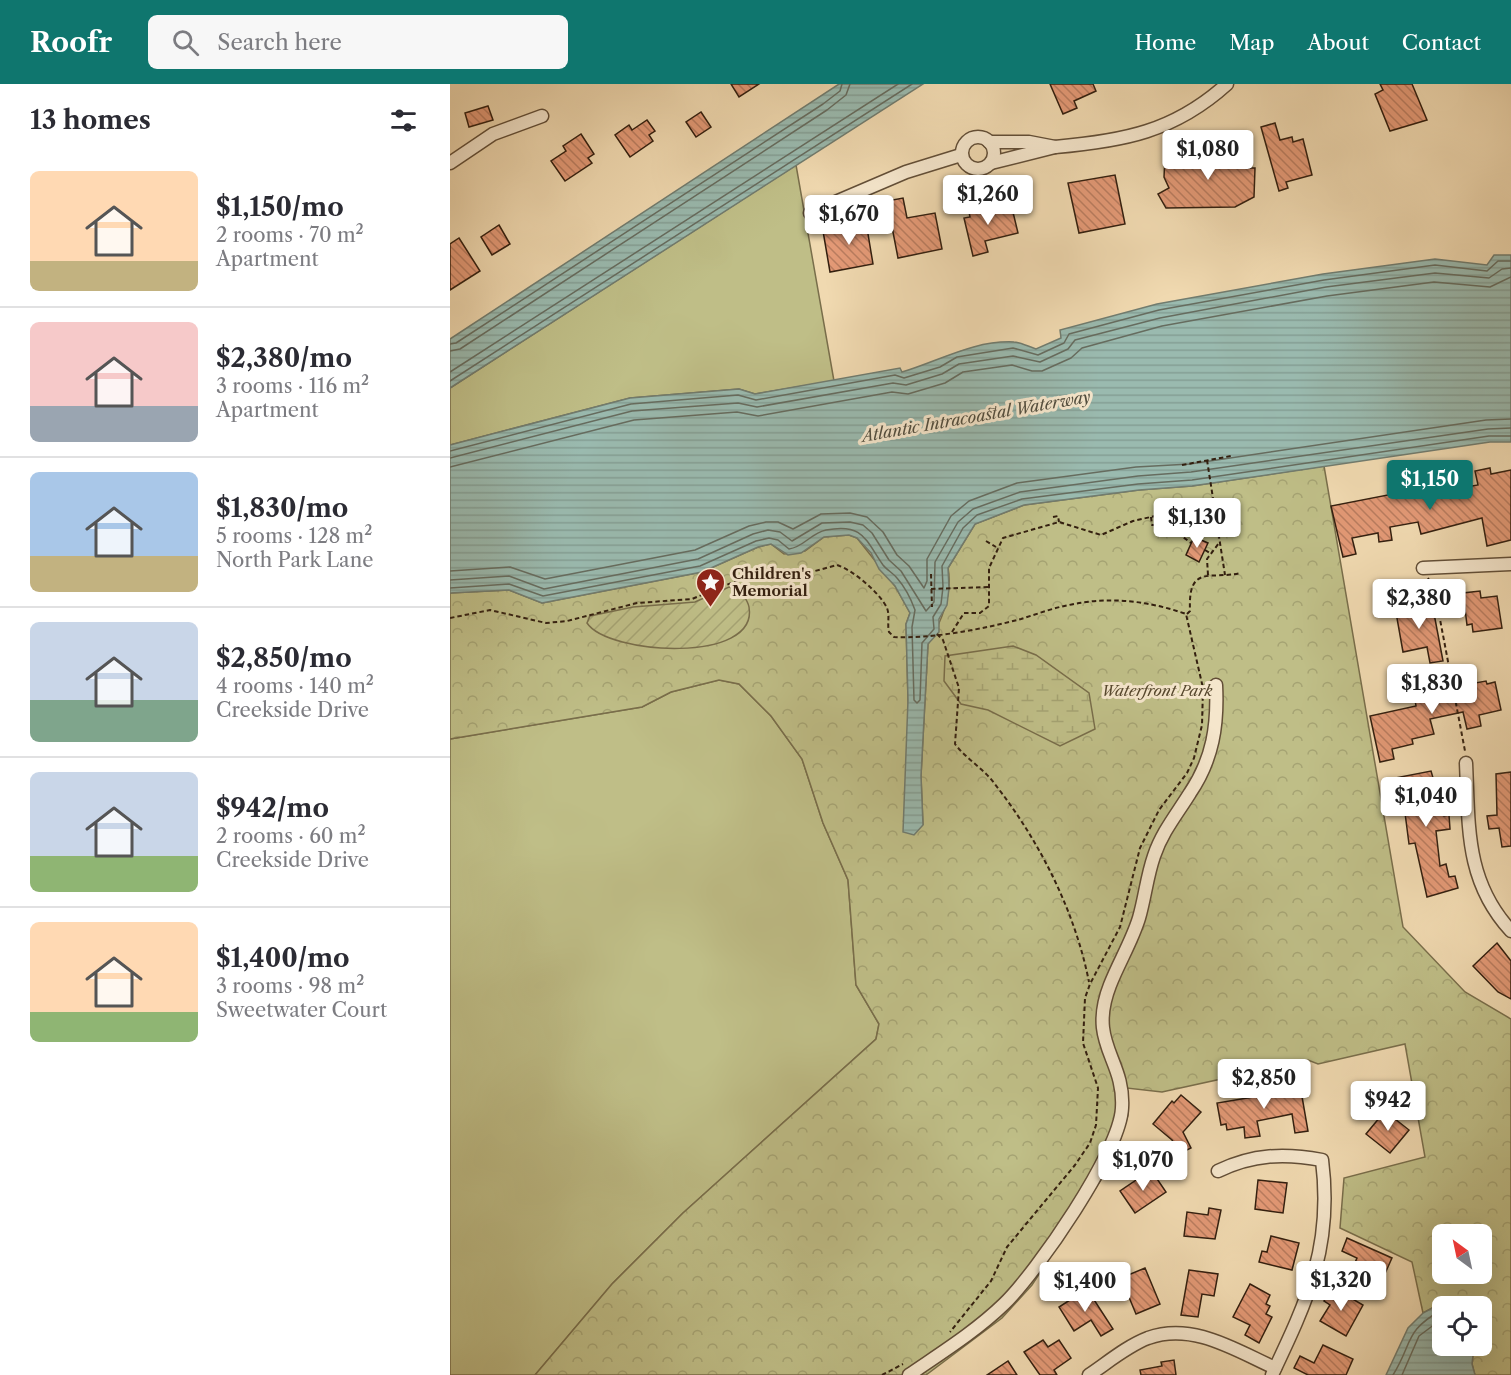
<!DOCTYPE html>
<meta charset="utf-8">
<style>
:root{--surface:#fff;--page:#f7f7f7;--text:#2b2b33;--muted:#7c7c81;--line:#e1e1e2;--accent:#0f766e}
body{margin:0;font-family:"Libre Caslon Text",serif;background:var(--page);color:var(--text);height:100vh;display:flex;flex-direction:column;font-size:22px;white-space:nowrap}
*{box-sizing:border-box;margin:0}
p{font-size:20px;color:var(--muted)}
.icon{flex:none;width:33px;height:33px;fill:none;stroke:currentColor;stroke-width:2;stroke-linecap:round;stroke-linejoin:round}
.map{position:relative;flex:1;overflow:hidden}
.panel{display:flex;flex-direction:column;background:var(--surface);width:450px}
.panel>*{flex:none}
.needle{width:39px;rotate:327deg}
.fabs{position:absolute;left:982px;top:1140px;display:grid;gap:12px}
.fabs a{display:grid;place-items:center;width:60px;height:60px;border-radius:9px;background:var(--surface);box-shadow:0 6px 24px #0002;font-size:30px}
.price{position:absolute;translate:-50% -51px;padding:0 14px;border-radius:6px;background:#fff;color:#222;font-size:20px;line-height:39px;filter:drop-shadow(0 2px 3px #0008)}
.price::after{content:'';position:absolute;left:50%;top:36px;width:18px;height:14px;margin-left:-9px;background:inherit;clip-path:polygon(0 0,100% 0,50% 100%)}
.price.current{background:var(--accent);color:#fff}
ul{padding:0;list-style:none}
li{display:flex;align-items:center;gap:18px;height:150px;padding:0 30px}
li+li{border-top:2px solid var(--line)}
li span{display:grid;place-items:center;flex:none;width:168px;height:120px;border-radius:9px;color:#555}
li>.icon{margin-inline-start:auto}
span .icon{width:72px;height:72px;fill:#fffc;stroke-width:1}
li b{font-size:26px}
h2{display:flex;justify-content:space-between;align-items:center;height:72px;padding:0 30px;font-size:26px}
header{display:flex;align-items:center;gap:36px;box-sizing:border-box;height:84px;padding:0 30px;background:var(--accent);color:#fff}
header strong{font-size:28px}
nav{display:flex;gap:33px;margin-inline-start:auto;font-size:21px}
.search{width:420px;height:54px;background:var(--page);display:flex;align-items:center;gap:15px;box-sizing:border-box;padding:0 21px;border-radius:9px;color:var(--muted);font-size:22px}
main{display:flex;flex:1;min-height:0}
.map>svg:first-child{display:block}
.grass{fill:#bfbe87;stroke:#796e4b;stroke-width:1.5}
.forest{fill:url(#forest-crowns);stroke:#796e4b;stroke-width:1.5;fill-rule:evenodd}
.wetland{fill:url(#wetland-marsh);stroke:#796e4b;stroke-width:1.5}
.garden{fill:url(#garden-furrows);stroke:#796e4b;stroke-width:1.5}
.water{fill:url(#water-rules);stroke:#717c6f;stroke-width:1.5}
.lines{fill:none;stroke-linecap:round;stroke-linejoin:round}
.shore{stroke:#666c5f;stroke-width:1.5}
.building{fill:url(#building-back-hatch);stroke:#331f0f;stroke-width:1.5}
.minor-casing{stroke:#624e37;stroke-width:15}
.path{stroke:#331f0f;stroke-width:2;stroke-dasharray:4.5 3;stroke-linecap:butt}
.minor{stroke:#f5e6cc;stroke-width:12}
.labels{text-anchor:middle;dominant-baseline:central;stroke-width:6;stroke-linejoin:round;paint-order:stroke}
.poi-label{font-size:15px;font-weight:bold;fill:#331f0f;stroke:#f5e6cc;text-anchor:start}
.park-label{font-size:15px;font-style:italic;fill:#56472d;stroke:#f5e6cc}
.water-label{font-size:16px;font-style:italic;fill:#524e3f;stroke:#f5e6cc}
</style>
<header>
<strong>Roofr</strong>
<div class="search"><svg class="icon" aria-label="search" viewBox="0 0 24 24"><circle cx="10" cy="10" r="6"/><path d="M15 15l6 6"/></svg>Search here</div>
<nav><a>Home</a><a>Map</a><a>About</a><a>Contact</a></nav>
</header>
<main>
<section class="panel">
<h2>13 homes<svg class="icon" aria-label="filters" viewBox="0 0 24 24"><path d="M4 7h16M4 17h16"/><circle cx="9" cy="7" r="2"/><circle cx="15" cy="17" r="2"/></svg></h2>
<ul>
<li><span style="background:linear-gradient(#ffd9b3 75%,#c2b280 0)"><svg class="icon" aria-label="home" viewBox="0 0 24 24"><path d="M3 11l9-7 9 7M6 9v11h12V9"/></svg></span><div><b>$1,150/mo</b><p>2 rooms · 70 m²</p><p>Apartment</p></div></li>
<li><span style="background:linear-gradient(#f6c9c9 70%,#9aa5b1 0)"><svg class="icon" aria-label="home" viewBox="0 0 24 24"><path d="M3 11l9-7 9 7M6 9v11h12V9"/></svg></span><div><b>$2,380/mo</b><p>3 rooms · 116 m²</p><p>Apartment</p></div></li>
<li><span style="background:linear-gradient(#a9c7e8 70%,#c2b280 0)"><svg class="icon" aria-label="home" viewBox="0 0 24 24"><path d="M3 11l9-7 9 7M6 9v11h12V9"/></svg></span><div><b>$1,830/mo</b><p>5 rooms · 128 m²</p><p>North Park Lane</p></div></li>
<li><span style="background:linear-gradient(#c9d6e8 65%,#7fa58c 0)"><svg class="icon" aria-label="home" viewBox="0 0 24 24"><path d="M3 11l9-7 9 7M6 9v11h12V9"/></svg></span><div><b>$2,850/mo</b><p>4 rooms · 140 m²</p><p>Creekside Drive</p></div></li>
<li><span style="background:linear-gradient(#c9d6e8 70%,#8fb573 0)"><svg class="icon" aria-label="home" viewBox="0 0 24 24"><path d="M3 11l9-7 9 7M6 9v11h12V9"/></svg></span><div><b>$942/mo</b><p>2 rooms · 60 m²</p><p>Creekside Drive</p></div></li>
<li><span style="background:linear-gradient(#ffd9b3 75%,#8fb573 0)"><svg class="icon" aria-label="home" viewBox="0 0 24 24"><path d="M3 11l9-7 9 7M6 9v11h12V9"/></svg></span><div><b>$1,400/mo</b><p>3 rooms · 98 m²</p><p>Sweetwater Court</p></div></li>
</ul>
</section>
<div class="map">
<svg width="1061" height="1291" viewBox="0 0 1061 1291">
<defs>
<pattern id="forest-crowns" width="20" height="18" patternUnits="userSpaceOnUse" patternTransform="scale(1.5)"><rect width="20" height="18" fill="#bfbe87"/><path d="M2 6a3 3 0 1 1 6 0M12 15a3 3 0 1 1 6 0" fill="none" stroke="#a5a373"/></pattern>
<pattern id="wetland-marsh" width="20" height="14" patternUnits="userSpaceOnUse" patternTransform="scale(1.5)"><rect width="20" height="14" fill="#bfbe87"/><path d="M1 5h8M5 5V1M11 12h8M15 12V8" fill="none" stroke="#a5a373"/></pattern>
<pattern id="garden-furrows" width="10" height="10" patternUnits="userSpaceOnUse" patternTransform="scale(1.5)"><rect width="10" height="10" fill="#bfbe87"/><path d="M-1 1l2-2M0 10L10 0M9 11l2-2" fill="none" stroke="#a5a373"/></pattern>
<pattern id="water-rules" width="6" height="5" patternUnits="userSpaceOnUse" patternTransform="scale(1.5)"><rect width="6" height="5" fill="#9abaaf"/><path d="M0 2.5h6" fill="none" stroke="#859f95"/></pattern>
<pattern id="building-back-hatch" width="6" height="6" patternUnits="userSpaceOnUse" patternTransform="scale(1.5)"><rect width="6" height="6" fill="#e39976"/><path d="M-1 5l2 2M0 0l6 6M5-1l2 2" fill="none" stroke="#b97c5f"/></pattern>
</defs>
<rect width="100%" height="100%" fill="#f0d9b0"/>
<filter id="stains"><feTurbulence type="fractalNoise" baseFrequency=".00333" numOctaves="4"/><feColorMatrix values="0 0 0 0 .2 0 0 0 0 .09 0 0 0 0 .02 0 0 0 .5 -.17"/></filter>
<radialGradient id="worn" r=".72"><stop offset=".6" stop-color="#630" stop-opacity="0"/><stop offset="1" stop-color="#630" stop-opacity=".3"/></radialGradient>
<g class="grass">
<polygon points="346,81 384,297 305,310 289,305 180,314 0,361 0,304"/>
<polygon points="269,596 289,600 321,632 352,675 373,739 398,796 406,901 429,940 426,955 233,1129 162,1200 85,1291 0,1291 0,655 192,623 221,608"/>
</g>
<path class="forest" d="M874 382 953 843 1015 908 1061 935V1291H1025L1022 1280 1024 1262H1032V1222H1012L1001 1214 973 1229 962 1178 890 1144 894 1094 975 1073 955 960 868 980 858 976 712 1008 677 1004 678 1031 668 1063 652 1094 582 1201 552 1234 476 1291H85L162 1200 233 1129 426 955 429 940 406 901 398 796 373 739 352 675 321 632 289 600 269 596 221 608 192 623 0 655V509L59 506 92 519 252 488 308 463 321 460 334 470 355 467 374 453 399 451 407 454 445 502 460 529 456 540 458 616 473 741 471 692 478 560C491 539 503 510 498 484L525 440 574 421 689 406 742 402ZM993 1150H1032V1190H993Z"/>
<polygon class="wetland" points="563,562 586,571 639,609 645,645 610,662 538,626 511,620 494,597 495,572"/>
<path class="garden" d="M279 503 290 506C293 511 298 517 299 523 309 580 158 571 137 539L140 532 183 523 245 518Z"/>
<g class="water">
<polygon points="389,0 473,0 0,304 0,255"/>
<path d="M1044 171H1061V358H1040L742 402 689 406 574 421 525 440 498 484 499 504 497 521 489 535V548L478 560 471 692 473 741 464 751 453 748 458 616 456 540 460 529 445 502 429 485 421 469 407 454 399 451 374 453 351 469 338 471 321 460 308 463 252 488 92 519 59 506 0 509V361L180 314 289 305 305 310 450 284 452 288C489 277 524 256 564 258 571 258 579 263 586 265L611 254 610 246 707 220 873 190 985 175 1037 181Z"/>
<polygon points="1001,1214 1012,1222 993,1222 993,1262 1024,1262 1022,1280 1025,1291 936,1291 958,1244 973,1229"/>
</g>
<g class="lines">
<g class="shore">
<polyline points="0,260 6,259 373,20 390,7 392,0"/>
<polyline points="0,267 10,265 377,26 396,11 400,0"/>
<polyline points="0,288 448,0"/>
<polyline points="0,297 462,0"/>
<polyline points="0,367 181,320 288,311 306,316 445,291 454,294 490,283 507,273 563,264 588,271 614,259 619,250 709,226 874,196 985,181 1037,187 1048,177 1061,177"/>
<polyline points="0,374 182,327 288,319 307,323 443,299 456,301 492,290 509,280 563,272 590,278 618,265 625,256 710,234 876,203 985,189 1039,194 1052,185 1061,184"/>
<polyline points="0,383 184,336 287,328 308,332 442,308 458,310 495,299 513,288 562,281 582,287 592,287 621,274 632,264 712,242 877,212 984,198 1040,203 1061,193"/>
<polyline points="0,487 60,483 95,495 245,466 299,442 316,438 328,438 343,445 371,430 400,429 417,433 433,448 447,471 459,482 474,504 477,497 477,475 501,432 519,417 567,399 686,383 740,380 1036,336 1061,335"/>
<polyline points="0,496 59,492 94,505 248,475 303,450 318,446 330,448 342,457 372,439 400,438 413,441 422,449 439,476 451,487 476,527 484,518 485,478 508,438 523,425 570,408 688,392 741,388 1038,345 1061,344"/>
<path d="M0 504 59 500 93 512 250 482 306 457 319 454 328 456 339 465C354 463 361 449 376 446 413 439 415 455 433 481 437 486 443 489 447 494 454 502 461 515 465 526L462 543 464 616 467 619 470 616 472 559 484 545 483 533 491 520 493 503 492 482 513 444 527 431 572 415 688 400 742 396 1039 352H1061"/>
<path d="M943 1291C964 1257 953 1248 993 1225"/>
<polyline points="952,1291 969,1252 993,1234"/>
</g>
</g>
<g class="building">
<polygon points="281,0 309,0 289,13"/>
<polygon points="600,0 643,0 646,7 624,17 627,24 613,30"/>
<polygon points="930,0 962,0 977,36 940,47 925,10 933,6"/>
<polygon points="38,22 43,36 19,43 15,29"/>
<polygon points="251,28 261,43 246,53 236,38"/>
<polygon points="197,36 205,47 199,51 203,57 180,73 165,51 179,41 182,46"/>
<polygon points="825,39 830,56 842,53 843,58 853,55 862,91 836,98 838,104 829,107 811,43"/>
<polygon points="131,50 144,70 138,74 142,79 115,97 101,77 116,67 113,62"/>
<polygon points="762,54 771,79 789,69 797,84 805,84 804,113 785,123 716,124 708,110 719,104 714,93 715,73 726,73 730,82 740,82 747,79 745,58"/>
<polygon points="665,91 675,140 629,149 618,99"/>
<polygon points="453,114 457,134 485,129 492,165 448,174 437,117"/>
<polygon points="531,114 535,131 562,124 568,149 535,157 538,168 523,172 514,134 520,133 517,118"/>
<polygon points="415,132 423,180 380,188 373,147 401,141 399,134"/>
<polygon points="49,141 60,160 42,171 31,153"/>
<polygon points="9,154 30,187 0,206 0,160"/>
<polygon points="1040,384 1041,390 1061,386 1061,456 1037,462 1032,434 971,450 968,438 940,443 942,456 929,458 928,449 902,454 906,470 893,473 881,422 958,407 959,411 993,403 994,407 1028,401 1025,387"/>
<polygon points="744,453 758,459 749,478 736,471"/>
<polygon points="1030,507 1031,514 1047,512 1052,544 1023,548 1022,540 1017,541 1013,509"/>
<polygon points="982,519 993,577 980,579 977,563 953,568 945,523"/>
<polygon points="1036,597 1037,600 1045,598 1051,626 1029,631 1031,642 1017,645 1013,628 980,635 984,650 962,655 963,660 942,665 944,675 930,678 920,632 966,622 964,610"/>
<polygon points="981,687 994,732 999,731 1000,745 986,747 990,782 996,780 999,793 1005,792 1008,804 977,813 965,759 959,760 955,729 952,730 945,694"/>
<polygon points="1061,688 1061,762 1052,763 1049,744 1039,745 1037,732 1047,731 1046,690"/>
<polygon points="1047,859 1061,877 1061,915 1048,908 1023,882"/>
<polygon points="850,1001 858,1047 845,1049 842,1030 807,1037 810,1052 795,1054 794,1043 777,1046 776,1040 771,1041 767,1019 815,1011 815,1007"/>
<polygon points="731,1011 751,1028 733,1048 741,1064 729,1070 722,1056 703,1040 722,1017 724,1019"/>
<polygon points="935,1027 959,1046 940,1069 916,1050"/>
<polygon points="701,1086 716,1108 685,1129 670,1107"/>
<polygon points="808,1096 837,1099 833,1129 805,1125"/>
<polygon points="759,1124 771,1126 765,1155 734,1152 737,1128 758,1131"/>
<polygon points="821,1152 849,1159 842,1186 809,1178 812,1167 817,1168"/>
<polygon points="897,1154 942,1174 928,1205 899,1192 907,1174 892,1167"/>
<polygon points="695,1184 710,1220 686,1230 671,1194"/>
<polygon points="739,1186 768,1190 764,1212 752,1210 748,1233 731,1231"/>
<polygon points="800,1200 820,1211 816,1220 820,1222 816,1230 822,1233 809,1259 795,1251 800,1241 783,1233"/>
<polygon points="882,1203 913,1221 896,1252 870,1237 880,1221 874,1217"/>
<polygon points="637,1205 663,1245 651,1252 641,1236 624,1247 609,1223"/>
<polygon points="593,1256 598,1263 609,1256 621,1274 604,1286 607,1291 590,1291 574,1268"/>
<polygon points="873,1261 903,1275 896,1291 858,1291 844,1284 850,1272 864,1279"/>
<polygon points="724,1276 726,1291 691,1291 690,1286 712,1282 711,1278"/>
<polygon points="558,1277 567,1291 537,1291"/>
</g>
<g class="lines">
<defs>
<g id="minor">
<circle cx="528" cy="69" r="16"/>
<polyline points="539,58 579,58 605,63 541,79"/>
<path d="M605 63C673 57 724 48 777 0"/>
<polyline points="0,79 43,50 92,32"/>
<polyline points="360,129 456,88 511,71"/>
<polyline points="973,484 1061,480"/>
<path d="M1016 679C1019 743 1015 797 1061 847"/>
<path d="M768 1087C803 1070 835 1069 872 1076 883 1162 858 1215 822 1291"/>
<path d="M459 1291C491 1269 525 1248 554 1220 587 1188 670 1068 672 1024 675 974 637 960 660 901 669 878 682 857 689 834 695 813 697 792 704 772 712 748 727 730 740 709 763 675 768 641 766 601"/>
<path d="M639 1291C657 1279 677 1262 698 1254 743 1238 785 1266 825 1284"/>
</g>
</defs>
<use href="#minor" class="minor-casing"/>
<g class="path">
<polyline points="757,376 775,491"/>
<polyline points="732,381 781,372"/>
<polyline points="603,433 608,432 609,438"/>
<polyline points="701,433 702,441 706,441"/>
<polyline points="725,434 729,450 741,459"/>
<polyline points="536,457 546,463"/>
<polyline points="755,466 760,469"/>
<polyline points="481,490 482,523"/>
<polyline points="758,491 757,475 769,459"/>
<polyline points="978,494 985,509 1015,667"/>
<polyline points="481,505 538,503"/>
<path d="M737 530 740 527C738 480 759 496 791 489"/>
<path d="M0 534 40 526 96 539 117 537 187 519 242 515 296 493 354 490 387 481C403 486 430 509 437 524 440 532 437 540 439 548L444 553C482 555 533 545 571 535 587 530 603 524 619 521 659 512 699 517 736 530L753 604 752 641 744 674 737 689 709 726 690 764 670 843 640 900 635 914 633 959 648 1004 646 1041 640 1059 625 1081 557 1163 541 1197 500 1248"/>
<polyline points="502,548 514,529 530,529 539,522 539,484 553,454 609,438 651,451 683,437 705,432 752,432 768,441"/>
<path d="M487 550 493 556 509 604 505 660C516 675 533 684 544 699 589 756 625 827 639 898"/>
<polyline points="432,1291 453,1280"/>
</g>
<use href="#minor" class="minor"/>
</g>
<defs>
<symbol id="sight-pin" viewBox="-11 -11 22 30"><path d="M0 17L-7.5 6A9.5 9.5 0 1 1 7.5 6Z" fill="#8f2418" stroke="#f5e6cc"/><path d="M0-6L1.8-2.2L6-1.7L2.9 1.2L3.7 5.4L0 3.3L-3.7 5.4L-2.9 1.2L-6-1.7L-1.8-2.2Z" fill="#fff"/></symbol>
</defs>
<g fill-rule="evenodd">
<use href="#sight-pin" x="244" y="482" width="33" height="45"/>
</g>
<g class="labels">
<g class="poi-label">
<text x="282" y="489">Children's<tspan x="282" dy="17">Memorial</tspan></text>
</g>
<g class="park-label">
<text x="707" y="606">Waterfront Park</text>
</g>
<g class="water-label">
<text transform="translate(526 332) rotate(-10)">Atlantic Intracoastal Waterway</text>
</g>
</g>
<rect width="100%" height="100%" filter="url(#stains)"/>
<rect width="100%" height="100%" fill="url(#worn)"/>
</svg>
<div class="fabs">
<a><svg class="needle" viewBox="-14 -14 28 28"><path d="M0-13l5 13h-10z" fill="#e53935"/><path d="M0 13l5-13h-10z" fill="#7c7c81"/></svg></a>
<a><svg class="icon" aria-label="locate" viewBox="0 0 24 24"><circle cx="12" cy="12" r="6"/><path d="M12 2v4M12 18v4M2 12h4M18 12h4"/></svg></a>
</div>
<b class="price" style="left:758px;top:97px">$1,080</b>
<b class="price" style="left:538px;top:142px">$1,260</b>
<b class="price" style="left:399px;top:162px">$1,670</b>
<b class="price current" style="left:980px;top:427px">$1,150</b>
<b class="price" style="left:747px;top:465px">$1,130</b>
<b class="price" style="left:969px;top:546px">$2,380</b>
<b class="price" style="left:982px;top:631px">$1,830</b>
<b class="price" style="left:976px;top:744px">$1,040</b>
<b class="price" style="left:814px;top:1026px">$2,850</b>
<b class="price" style="left:938px;top:1048px">$942</b>
<b class="price" style="left:693px;top:1108px">$1,070</b>
<b class="price" style="left:891px;top:1228px">$1,320</b>
<b class="price" style="left:635px;top:1229px">$1,400</b>
</div>
</main>
